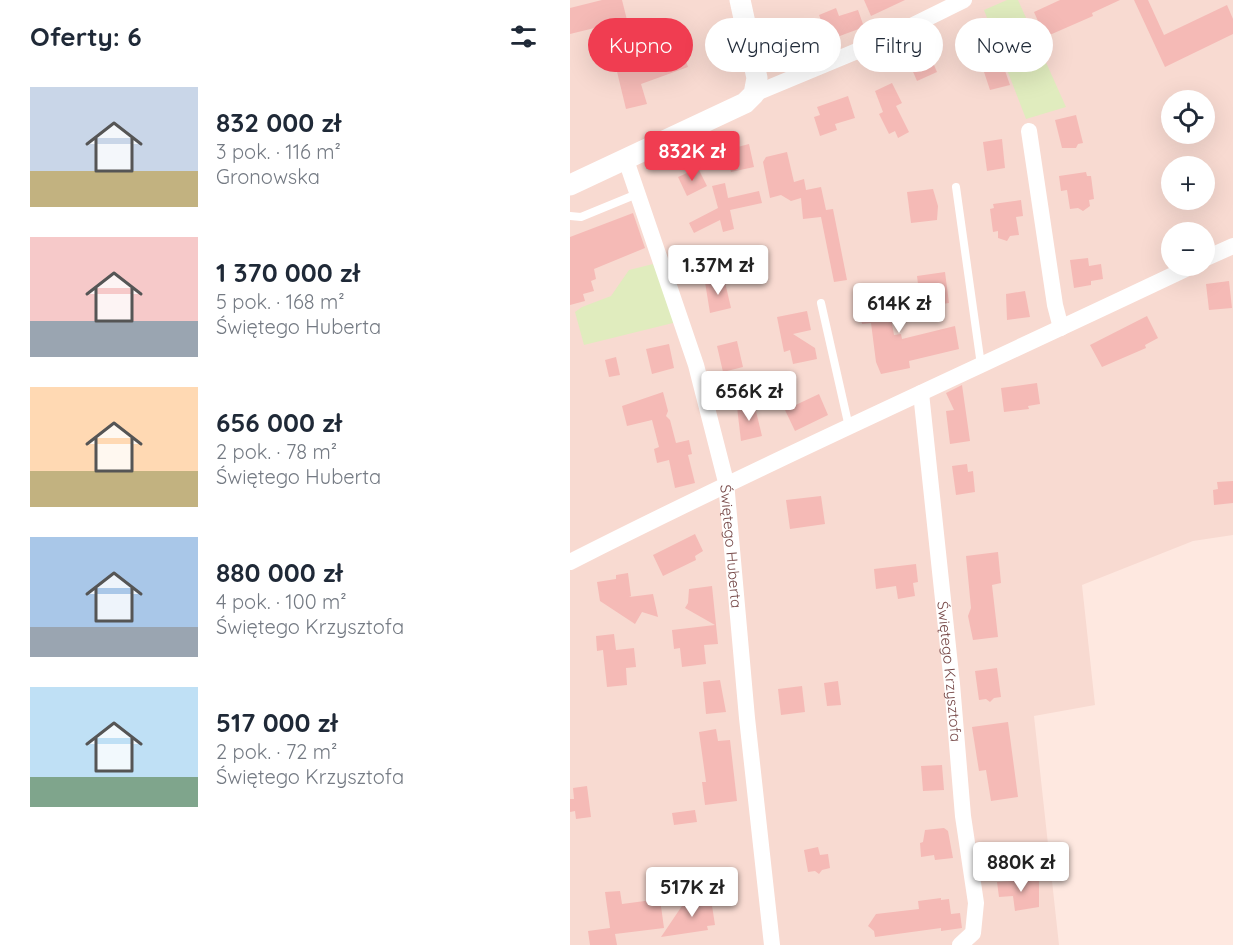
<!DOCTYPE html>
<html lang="pl">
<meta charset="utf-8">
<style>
:root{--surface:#fff;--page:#f2f2f3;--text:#1f2937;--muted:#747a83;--accent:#f03d51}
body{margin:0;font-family:Quicksand,sans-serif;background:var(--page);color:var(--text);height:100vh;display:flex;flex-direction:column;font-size:22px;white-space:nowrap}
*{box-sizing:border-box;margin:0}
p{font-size:20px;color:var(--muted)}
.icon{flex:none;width:33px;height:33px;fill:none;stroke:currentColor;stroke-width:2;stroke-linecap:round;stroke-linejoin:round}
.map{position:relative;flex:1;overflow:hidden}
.drawer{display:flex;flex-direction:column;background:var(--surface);width:570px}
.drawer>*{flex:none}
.guide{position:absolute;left:18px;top:18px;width:555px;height:54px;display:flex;gap:12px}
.fabs{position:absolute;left:591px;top:90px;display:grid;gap:12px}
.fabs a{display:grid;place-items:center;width:54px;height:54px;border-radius:50%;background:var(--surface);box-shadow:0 6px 24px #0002;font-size:30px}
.price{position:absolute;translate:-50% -51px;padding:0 14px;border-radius:6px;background:#fff;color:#222;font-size:20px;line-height:39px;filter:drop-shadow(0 2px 3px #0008)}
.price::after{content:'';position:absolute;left:50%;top:36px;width:18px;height:14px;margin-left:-9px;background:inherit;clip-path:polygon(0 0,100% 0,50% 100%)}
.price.on{background:var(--accent);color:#fff}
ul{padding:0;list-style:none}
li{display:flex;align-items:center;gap:18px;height:150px;padding:0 30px}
li span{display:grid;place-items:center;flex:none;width:168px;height:120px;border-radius:0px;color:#555}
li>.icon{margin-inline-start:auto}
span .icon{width:72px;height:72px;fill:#fffc;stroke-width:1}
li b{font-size:26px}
h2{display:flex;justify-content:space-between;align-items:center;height:72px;padding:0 30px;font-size:26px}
.pill{padding:0 21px;border-radius:27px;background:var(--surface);box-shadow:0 6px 24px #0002;font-size:21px;line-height:54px}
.pill.on{background:var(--accent);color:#fff}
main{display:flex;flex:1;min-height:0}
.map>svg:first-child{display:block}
.residential{fill:#f8dad1;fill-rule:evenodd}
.green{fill:#e0ecbe}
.building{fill:#f5bab6}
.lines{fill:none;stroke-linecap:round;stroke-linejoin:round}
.service{stroke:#fff;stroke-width:8}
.minor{stroke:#fff;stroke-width:16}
.tertiary{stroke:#fff;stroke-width:21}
.labels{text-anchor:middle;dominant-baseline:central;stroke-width:6;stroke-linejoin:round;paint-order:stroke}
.street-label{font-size:15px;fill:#764746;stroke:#ffeee8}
</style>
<main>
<section class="drawer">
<h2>Oferty: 6<svg class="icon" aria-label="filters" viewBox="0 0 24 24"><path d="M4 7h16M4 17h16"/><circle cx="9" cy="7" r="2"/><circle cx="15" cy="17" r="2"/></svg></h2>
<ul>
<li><span style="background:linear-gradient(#c9d6e8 70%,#c2b280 0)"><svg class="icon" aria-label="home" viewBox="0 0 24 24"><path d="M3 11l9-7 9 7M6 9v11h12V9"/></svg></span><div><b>832 000 zł</b><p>3 pok. · 116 m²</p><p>Gronowska</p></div></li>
<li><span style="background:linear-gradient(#f6c9c9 70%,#9aa5b1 0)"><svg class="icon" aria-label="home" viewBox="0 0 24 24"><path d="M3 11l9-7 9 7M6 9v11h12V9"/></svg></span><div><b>1 370 000 zł</b><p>5 pok. · 168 m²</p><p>Świętego Huberta</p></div></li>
<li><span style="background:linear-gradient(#ffd9b3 70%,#c2b280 0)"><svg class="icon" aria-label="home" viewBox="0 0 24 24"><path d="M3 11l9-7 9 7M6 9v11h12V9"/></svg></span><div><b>656 000 zł</b><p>2 pok. · 78 m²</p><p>Świętego Huberta</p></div></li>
<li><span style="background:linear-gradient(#a9c7e8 75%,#9aa5b1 0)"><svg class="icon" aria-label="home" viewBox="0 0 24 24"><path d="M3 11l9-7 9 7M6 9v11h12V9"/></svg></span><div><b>880 000 zł</b><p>4 pok. · 100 m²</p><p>Świętego Krzysztofa</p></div></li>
<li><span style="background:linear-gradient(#bfe0f5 75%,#7fa58c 0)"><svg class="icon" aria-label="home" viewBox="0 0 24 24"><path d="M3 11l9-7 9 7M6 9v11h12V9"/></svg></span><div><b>517 000 zł</b><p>2 pok. · 72 m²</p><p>Świętego Krzysztofa</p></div></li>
</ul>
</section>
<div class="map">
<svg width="663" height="945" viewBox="0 0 663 945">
<rect width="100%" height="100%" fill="#fee8e0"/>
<path class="residential" d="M0 0H663V535L623 541 512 585 525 705 464 716 489 945H0ZM602 100H634V134H602ZM602 166H634V200H602ZM602 232H634V266H602Z"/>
<g class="green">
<polygon points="437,0 448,0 496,107 456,119 414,10"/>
<polygon points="83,264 107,322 14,345 5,312 12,307 41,296 59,270"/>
</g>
<g class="building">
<polygon points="32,0 52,0 57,20 0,34 0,8"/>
<polygon points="294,0 335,0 301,16"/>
<polygon points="490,0 550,0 522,13 523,16 475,37 464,12"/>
<polygon points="564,0 578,0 594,35 657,5 663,19 663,34 595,67"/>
<polygon points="266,8 269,16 288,10 294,27 259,40 249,15"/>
<polygon points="408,38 413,50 392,59 387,48"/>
<polygon points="62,50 66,63 80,59 82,68 114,56 118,67 71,84 77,104 56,109 43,55"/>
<polygon points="361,58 367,72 347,81 341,67"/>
<polygon points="433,65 440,85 420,90 414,72"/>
<polygon points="322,83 332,103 326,106 339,132 328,138 325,131 319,134 309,114 313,112 305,91"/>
<polygon points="278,96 285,118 265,124 267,130 250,136 244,117 250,115 247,107"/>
<polygon points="506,115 513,143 508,144 506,148 492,148 485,120"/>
<polygon points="432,139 435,168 417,171 413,142"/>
<polygon points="179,144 184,167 161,172 157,156 162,155 160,149"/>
<polygon points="217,152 224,182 234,179 236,190 251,187 256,210 263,209 277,280 264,282 251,217 233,219 231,198 221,201 211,195 200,198 193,162 196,157"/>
<polygon points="128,168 137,186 117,196 108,177"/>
<polygon points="516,172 517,176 521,176 524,199 519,200 520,206 513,211 508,208 500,209 497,190 491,191 489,176"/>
<polygon points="155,183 158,198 189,191 192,203 160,210 164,229 153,232 150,220 124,233 119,223 148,208 142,186"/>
<polygon points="363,189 368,206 367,220 341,223 337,192"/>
<polygon points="451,200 453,216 446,217 449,235 440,236 437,241 428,238 428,231 423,232 420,209 424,208 423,204"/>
<polygon points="63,213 75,248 24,269 26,279 21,281 24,291 13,294 15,301 0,305 0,237"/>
<polygon points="518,258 519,266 531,264 533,279 521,281 521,285 504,288 500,260"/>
<polygon points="375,272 379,303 352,307 346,284 348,284 347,276"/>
<polygon points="154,278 161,308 140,313 135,282"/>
<polygon points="659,281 662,308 639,310 636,284"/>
<polygon points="315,285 324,335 331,334 332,339 385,326 389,349 339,361 340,368 311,374 306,362 301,323 292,324 286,290"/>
<polygon points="455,291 460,317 437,320 436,294"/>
<polygon points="237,311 241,330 223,334 245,348 247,359 223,364 220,350 214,352 207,317"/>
<polygon points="577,316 588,338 575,345 576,348 532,367 520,345"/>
<polygon points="167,341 173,367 153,372 147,346"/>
<polygon points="99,344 104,368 82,374 76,349"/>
<polygon points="46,357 50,375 39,377 35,360"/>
<polygon points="467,383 470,404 458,406 459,409 434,412 431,388"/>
<polygon points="392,385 400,441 380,444 376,411 384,410 376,393"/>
<polygon points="93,392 98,411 96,416 100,420 106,443 119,440 122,454 118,455 125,483 105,488 99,460 87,463 84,449 89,447 82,420 57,426 52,406"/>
<polygon points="249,394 258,415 225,431 215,410"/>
<polygon points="184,403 192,436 171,441 167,407"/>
<polygon points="397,464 398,472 403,471 405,492 386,495 382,466"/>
<polygon points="663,481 663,503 644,505 643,490 648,489 647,482"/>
<polygon points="251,496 255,524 220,529 216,500"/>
<polygon points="125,534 133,551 125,556 126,560 93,576 83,555"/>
<polygon points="428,552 431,583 422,585 428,637 403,640 398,616 401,608 396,556"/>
<polygon points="346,564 348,582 343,583 345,596 328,599 326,586 306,589 304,569"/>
<polygon points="58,573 61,596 59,597 83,594 88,617 72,612 65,624 30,601 27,582 46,579 46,575"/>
<polygon points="142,586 148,644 134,645 136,664 112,667 110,648 104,649 102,630 145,625 115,608 118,603 119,589"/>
<polygon points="44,634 46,650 64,648 66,667 56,668 57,685 37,687 33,650 27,651 26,636"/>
<polygon points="427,668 431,697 424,698 420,702 416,699 409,700 405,671"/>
<polygon points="150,680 156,712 136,714 133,682"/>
<polygon points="268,681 271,705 257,706 254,683"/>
<polygon points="232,686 235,712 211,715 208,689"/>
<polygon points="438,722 448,797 421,801 416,770 409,771 402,727"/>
<polygon points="146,729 148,741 160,740 167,801 135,805 132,782 136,782 129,732"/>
<polygon points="372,765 374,790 353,791 351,766"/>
<polygon points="17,786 21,817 6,819 5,811 0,812 0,799 4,799 3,788"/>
<polygon points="125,810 127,822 104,825 102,813"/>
<polygon points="374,828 378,831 383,858 365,860 364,855 351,857 350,843 353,842 355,830"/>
<polygon points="248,847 250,855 258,854 260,868 252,870 249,874 245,871 238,872 234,850"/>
<polygon points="469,879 469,907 445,911 443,896 429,897 427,882"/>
<polygon points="50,891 52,904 90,899 94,928 45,934 47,945 20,945 18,931 40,928 35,892"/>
<polygon points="133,898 133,900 141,899 145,925 137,926 138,930 91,937 116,900"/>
<polygon points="371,898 371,900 379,899 381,914 390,913 392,928 371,931 371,928 305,937 304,931 298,926 306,914 349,909 348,901"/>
</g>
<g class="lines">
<g class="service">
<polyline points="386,187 411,365"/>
<polyline points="0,216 11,217 67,194"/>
<polyline points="251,303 279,427"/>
</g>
<g class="minor">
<polyline points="184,94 311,41 394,0"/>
<polyline points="459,131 485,305 491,328"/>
<path id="s1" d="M56 160 126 365 156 482 177 718 202 945"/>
<polyline points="634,259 663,246"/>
<path id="s2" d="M351 393 382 684 393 816 406 903 403 933 390 945"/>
<path d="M0 562C205 458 414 365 622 266"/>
</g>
<polyline class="tertiary" points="0,185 175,103 184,94 187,78 170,0"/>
</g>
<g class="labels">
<g class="street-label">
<text stroke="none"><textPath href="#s1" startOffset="402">Świętego Huberta</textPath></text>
<text stroke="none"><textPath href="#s2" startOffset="280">Świętego Krzysztofa</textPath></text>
</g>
</g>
</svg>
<div class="fabs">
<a><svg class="icon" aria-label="locate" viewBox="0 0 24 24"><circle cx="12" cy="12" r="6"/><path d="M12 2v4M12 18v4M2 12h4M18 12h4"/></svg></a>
<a>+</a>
<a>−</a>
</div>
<b class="price on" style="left:122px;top:182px">832K zł</b>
<b class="price" style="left:148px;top:296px">1.37M zł</b>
<b class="price" style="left:329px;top:334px">614K zł</b>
<b class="price" style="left:179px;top:422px">656K zł</b>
<b class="price" style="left:451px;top:893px">880K zł</b>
<b class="price" style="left:122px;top:918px">517K zł</b>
<div class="guide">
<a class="pill on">Kupno</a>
<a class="pill">Wynajem</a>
<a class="pill">Filtry</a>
<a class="pill">Nowe</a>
</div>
</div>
</main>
